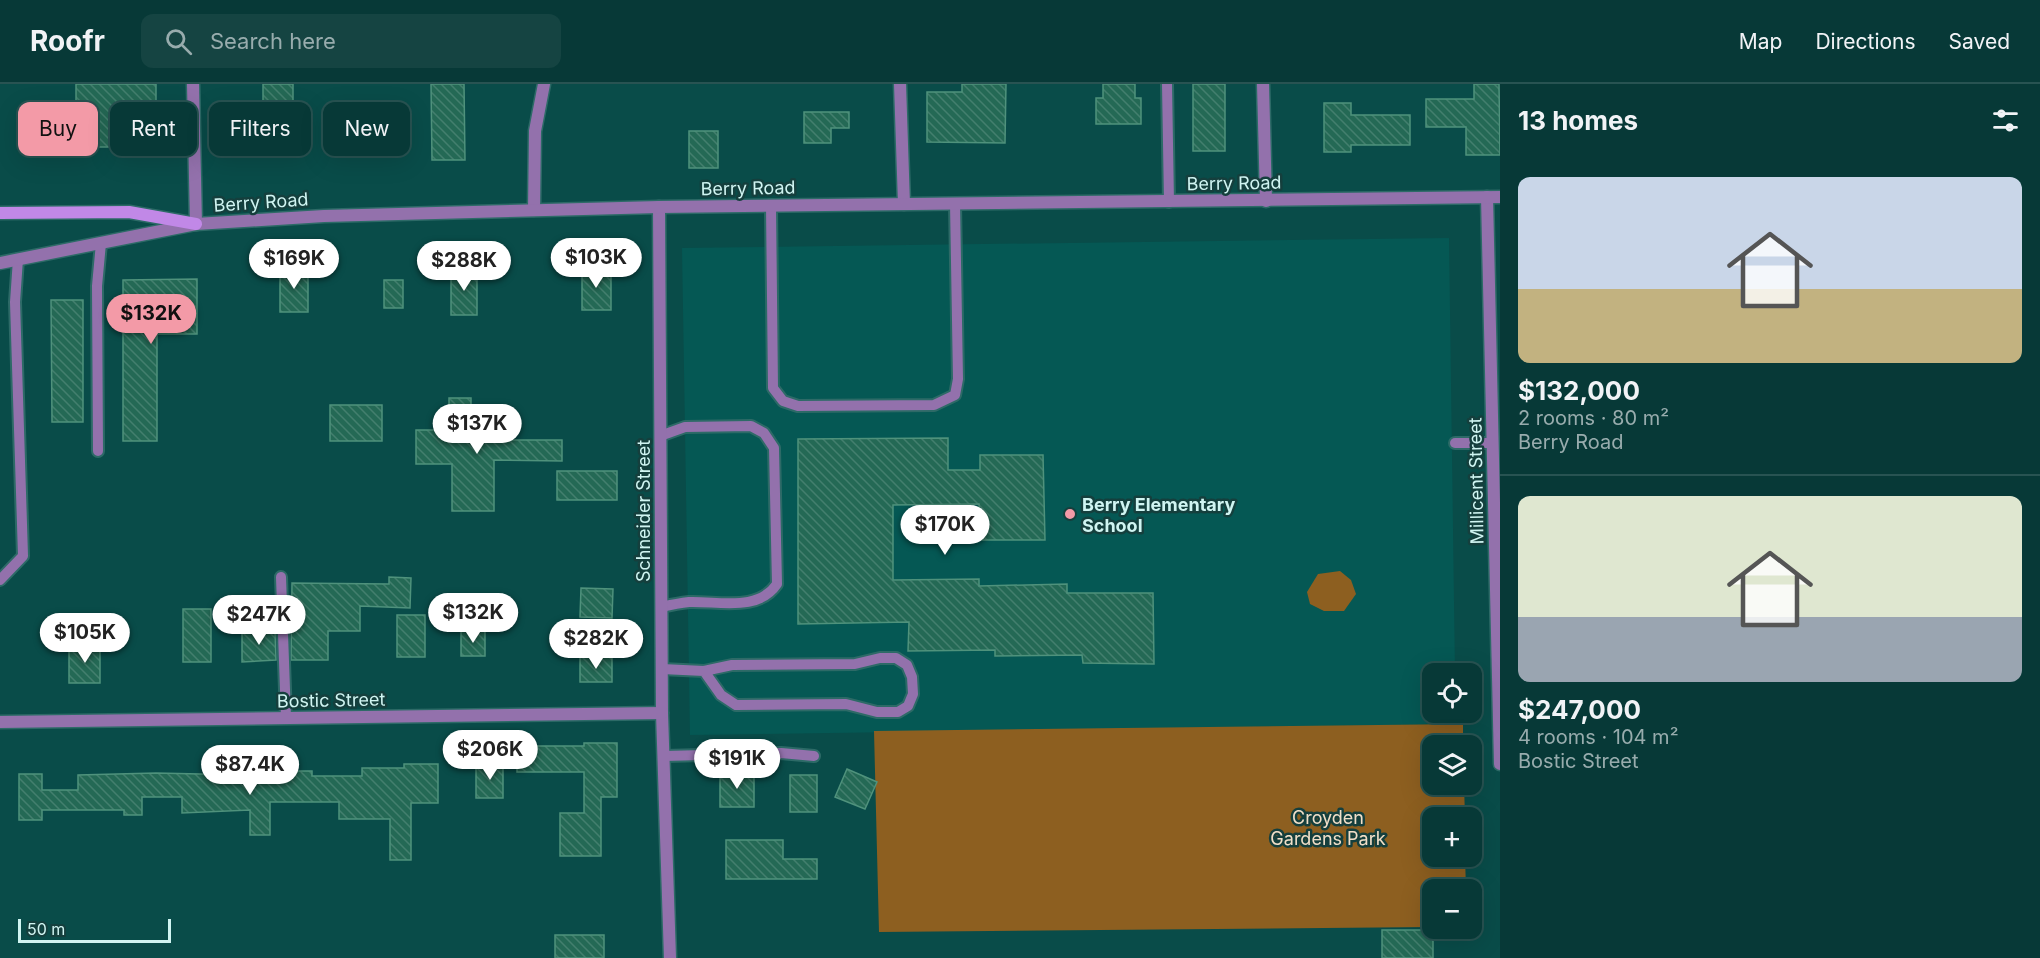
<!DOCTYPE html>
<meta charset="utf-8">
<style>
:root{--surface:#073937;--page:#154442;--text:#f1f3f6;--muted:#98acad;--line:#285352;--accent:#f39aa7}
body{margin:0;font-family:Inter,sans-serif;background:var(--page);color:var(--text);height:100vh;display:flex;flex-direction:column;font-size:22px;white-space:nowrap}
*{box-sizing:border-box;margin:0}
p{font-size:20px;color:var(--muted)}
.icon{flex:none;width:33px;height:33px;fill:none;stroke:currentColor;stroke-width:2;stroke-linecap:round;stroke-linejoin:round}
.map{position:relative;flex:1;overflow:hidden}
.panel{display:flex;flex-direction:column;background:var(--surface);width:540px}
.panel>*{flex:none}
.guide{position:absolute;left:18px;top:18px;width:570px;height:54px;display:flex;gap:12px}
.buttons{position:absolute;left:1422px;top:579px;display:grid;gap:12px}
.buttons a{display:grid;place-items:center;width:60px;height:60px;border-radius:12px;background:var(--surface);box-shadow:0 6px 24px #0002,0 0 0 2px var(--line);font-size:30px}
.scale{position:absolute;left:18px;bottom:15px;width:153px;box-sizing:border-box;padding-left:6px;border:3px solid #d0f5f2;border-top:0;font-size:16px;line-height:21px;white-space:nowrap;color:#d0f5f2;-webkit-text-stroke:4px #153f3d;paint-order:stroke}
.price{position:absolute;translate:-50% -51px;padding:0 14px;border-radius:21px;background:#fff;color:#222;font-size:20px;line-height:39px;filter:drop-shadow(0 2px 3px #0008)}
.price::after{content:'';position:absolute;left:50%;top:36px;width:18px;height:14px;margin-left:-9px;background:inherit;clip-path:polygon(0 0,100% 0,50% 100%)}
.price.current{background:var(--accent);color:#111}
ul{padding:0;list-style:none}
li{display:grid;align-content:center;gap:12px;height:318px;padding:0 18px}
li+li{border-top:2px solid var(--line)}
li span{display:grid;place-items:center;height:186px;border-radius:12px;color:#555}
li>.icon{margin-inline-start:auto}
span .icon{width:108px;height:108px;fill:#fffc;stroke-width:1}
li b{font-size:26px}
h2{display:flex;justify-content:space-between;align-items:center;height:72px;padding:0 18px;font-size:26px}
.tag{padding:0 21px;border-radius:12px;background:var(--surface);box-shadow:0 6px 24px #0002,0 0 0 2px var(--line);font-size:21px;line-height:54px}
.tag.current{background:var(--accent);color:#111}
header{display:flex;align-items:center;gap:36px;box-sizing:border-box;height:84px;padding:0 30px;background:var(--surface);border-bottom:2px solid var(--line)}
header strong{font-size:28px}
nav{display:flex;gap:33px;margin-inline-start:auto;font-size:21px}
.search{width:420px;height:54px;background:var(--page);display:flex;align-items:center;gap:15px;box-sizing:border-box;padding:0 21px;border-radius:12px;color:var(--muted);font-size:22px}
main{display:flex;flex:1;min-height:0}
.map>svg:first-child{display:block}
.built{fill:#055854}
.green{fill:#8d5f20}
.building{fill:url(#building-back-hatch);stroke:#4f927c;stroke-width:1.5}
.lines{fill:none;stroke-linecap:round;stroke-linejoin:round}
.service-casing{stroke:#2d6a67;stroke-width:14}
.minor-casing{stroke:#2d6a67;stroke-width:15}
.tertiary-casing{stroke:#2d6a67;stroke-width:15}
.secondary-casing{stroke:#2d6a67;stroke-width:15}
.service{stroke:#9371ac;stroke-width:10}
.minor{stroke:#9371ac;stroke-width:12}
.tertiary{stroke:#9371ac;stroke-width:12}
.secondary{stroke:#c188e7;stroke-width:12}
.poi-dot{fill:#f39aa7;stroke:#153f3d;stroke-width:2}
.labels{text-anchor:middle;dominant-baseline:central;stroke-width:5;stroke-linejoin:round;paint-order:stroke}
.street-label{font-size:18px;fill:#d0f5f2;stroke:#153f3d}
.poi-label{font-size:18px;font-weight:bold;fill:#d0f5f2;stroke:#153f3d;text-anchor:start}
.park-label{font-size:18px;fill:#f2dfc8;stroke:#153f3d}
</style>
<header>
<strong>Roofr</strong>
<div class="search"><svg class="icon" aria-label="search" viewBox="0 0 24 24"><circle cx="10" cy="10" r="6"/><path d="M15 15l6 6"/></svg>Search here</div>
<nav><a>Map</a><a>Directions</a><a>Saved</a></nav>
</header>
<main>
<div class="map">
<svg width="1500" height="874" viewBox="0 0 1500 874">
<defs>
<pattern id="building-back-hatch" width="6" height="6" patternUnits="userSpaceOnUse" patternTransform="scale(1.5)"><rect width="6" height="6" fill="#246955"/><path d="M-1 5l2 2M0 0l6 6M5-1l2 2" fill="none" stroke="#437f6e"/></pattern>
</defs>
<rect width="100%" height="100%" fill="#094c49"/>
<polygon class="built" points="1449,154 1455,589 1432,590 1432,628 1455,629 1456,636 1463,640 690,651 682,164"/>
<g class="green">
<polygon points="1340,487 1351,496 1356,510 1344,527 1324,527 1310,520 1307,508 1318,490"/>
<polygon points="1463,640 1463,661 1432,662 1432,700 1464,701 1465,733 1432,734 1432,772 1465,773 1466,805 1432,806 1432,843 879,848 874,647"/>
</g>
<g class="building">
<rect x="76" y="0" width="80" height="63"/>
<rect x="263" y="0" width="30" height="22"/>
<polygon points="431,0 464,0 465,76 432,76"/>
<polygon points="962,0 1006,0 1005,59 927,58 927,8 962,8"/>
<polygon points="1103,0 1135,0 1135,14 1141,14 1141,40 1096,40 1096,14 1103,14"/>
<rect x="1193" y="0" width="32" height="67"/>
<polygon points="1474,0 1499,0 1500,71 1466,71 1466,43 1426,43 1426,15 1474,15"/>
<rect x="367" y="19" width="28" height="43"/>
<polygon points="1324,19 1351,19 1351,31 1410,31 1410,61 1351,61 1351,68 1324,68"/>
<polygon points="804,28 849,28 849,44 831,44 831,59 804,59"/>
<rect x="689" y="47" width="29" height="37"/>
<rect x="582" y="184" width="29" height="42"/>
<rect x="280" y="185" width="28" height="43"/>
<rect x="451" y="186" width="26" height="45"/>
<polygon points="197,195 197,250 157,250 157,357 123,357 123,196"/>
<rect x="384" y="196" width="19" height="28"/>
<polygon points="51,216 83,216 83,338 52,338"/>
<polygon points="449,314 471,314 471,341 504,341 504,356 562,356 562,377 494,376 494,427 452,427 452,380 416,380 416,346 449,346"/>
<rect x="330" y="321" width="52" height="36"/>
<polygon points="948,354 948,386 980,386 980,371 1043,371 1045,456 980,456 979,420 893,421 893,496 979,495 979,502 1067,500 1067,509 1153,509 1154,580 1083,579 1082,571 995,572 995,566 908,567 909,538 798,540 798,355"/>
<rect x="557" y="387" width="60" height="29"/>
<polygon points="389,493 411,494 410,524 360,522 360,547 328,547 328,576 291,576 292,499 389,500"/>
<polygon points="581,504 613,505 612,534 580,533"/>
<rect x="183" y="525" width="28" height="53"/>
<rect x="397" y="531" width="28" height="42"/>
<polygon points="242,547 275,547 276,576 242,578"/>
<rect x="461" y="547" width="24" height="25"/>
<rect x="69" y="560" width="31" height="39"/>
<rect x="580" y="573" width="32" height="25"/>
<polygon points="584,659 617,659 617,713 601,713 601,772 560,772 560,729 584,729 584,688 517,688 517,662 584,662"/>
<polygon points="404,680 438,680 438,719 411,719 411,776 390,776 390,735 339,735 339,718 270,718 270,751 250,751 250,726 182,729 182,713 142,713 142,731 124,731 124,726 42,726 42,736 19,736 19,690 42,690 42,706 78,706 78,691 156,689 284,692 284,687 312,687 312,692 362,692 362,684 404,684"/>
<rect x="476" y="680" width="27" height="34"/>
<polygon points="847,685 877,698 865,725 835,713"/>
<rect x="720" y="688" width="34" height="35"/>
<rect x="790" y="691" width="27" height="37"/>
<polygon points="726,756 783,756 783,775 817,775 817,795 726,795"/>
<rect x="1382" y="846" width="51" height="28"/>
<rect x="555" y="851" width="49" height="23"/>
</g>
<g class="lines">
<defs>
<g id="service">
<polyline points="1167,0 1169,118"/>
<polyline points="771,121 773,304 783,317 798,322 934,321 955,311 958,295 955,119"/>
<path d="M660 352 685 343 751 342 764 349 774 364 777 500C758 528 720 517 689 518 680 519 670 521 661 523"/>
<polyline points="1455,359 1493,359"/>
<polyline points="98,367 97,202 101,159"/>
<polyline points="281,493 286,634"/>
<polyline points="0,496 23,472 15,218 18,175"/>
<polyline points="662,585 704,587 732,581 855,580 880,574 896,574 907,581 912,593 913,610 908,622 898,628 877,628 846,620 736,621 721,611 704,587"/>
<polyline points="664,672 781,669 814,672"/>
</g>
<g id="minor">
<polyline points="193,0 196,140"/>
<polyline points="900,0 904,120"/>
<polyline points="1263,0 1266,117"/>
<polyline points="1487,113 1500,680"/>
<polyline points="659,123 662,629 670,874"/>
<polyline points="534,126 535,47 544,0"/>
<polyline points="0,638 662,629"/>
</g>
<polyline id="tertiary" points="0,179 196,140 324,132 659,123 1500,113"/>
<polyline id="secondary" points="0,129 129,128 196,140"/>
</defs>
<use href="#service" class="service-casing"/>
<use href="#minor" class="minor-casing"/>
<use href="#tertiary" class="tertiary-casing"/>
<use href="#secondary" class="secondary-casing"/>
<use href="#service" class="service"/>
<use href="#minor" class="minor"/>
<use href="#tertiary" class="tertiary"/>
<use href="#secondary" class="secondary"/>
</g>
<circle class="poi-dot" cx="1070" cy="430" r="6"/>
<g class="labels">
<g class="street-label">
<text transform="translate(1234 99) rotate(-1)">Berry Road</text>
<text transform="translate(748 104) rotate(-1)">Berry Road</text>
<text transform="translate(261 118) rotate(-4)">Berry Road</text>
<text transform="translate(1476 397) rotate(-91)">Millicent Street</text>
<text transform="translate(643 427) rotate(-90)">Schneider Street</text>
<text transform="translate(331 616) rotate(-1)">Bostic Street</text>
</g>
<g class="poi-label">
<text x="1082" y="420">Berry Elementary<tspan x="1082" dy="21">School</tspan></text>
</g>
<g class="park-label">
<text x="1328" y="733">Croyden<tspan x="1328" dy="21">Gardens Park</tspan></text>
</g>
</g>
</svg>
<div class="buttons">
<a><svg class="icon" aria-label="locate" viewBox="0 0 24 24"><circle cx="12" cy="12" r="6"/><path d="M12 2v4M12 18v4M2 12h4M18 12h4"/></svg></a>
<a><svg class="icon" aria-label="layers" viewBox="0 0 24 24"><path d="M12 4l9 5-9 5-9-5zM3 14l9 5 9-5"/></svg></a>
<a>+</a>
<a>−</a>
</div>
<div class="scale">50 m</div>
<b class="price" style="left:596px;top:205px">$103K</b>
<b class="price" style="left:294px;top:206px">$169K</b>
<b class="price" style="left:464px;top:208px">$288K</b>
<b class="price current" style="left:151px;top:261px">$132K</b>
<b class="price" style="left:477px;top:371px">$137K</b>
<b class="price" style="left:945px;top:472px">$170K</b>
<b class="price" style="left:473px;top:560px">$132K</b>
<b class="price" style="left:259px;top:562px">$247K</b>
<b class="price" style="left:85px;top:580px">$105K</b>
<b class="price" style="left:596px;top:586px">$282K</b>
<b class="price" style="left:490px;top:697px">$206K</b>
<b class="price" style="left:737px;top:706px">$191K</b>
<b class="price" style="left:250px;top:712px">$87.4K</b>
<div class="guide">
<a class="tag current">Buy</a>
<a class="tag">Rent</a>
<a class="tag">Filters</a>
<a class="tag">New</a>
</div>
</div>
<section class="panel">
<h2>13 homes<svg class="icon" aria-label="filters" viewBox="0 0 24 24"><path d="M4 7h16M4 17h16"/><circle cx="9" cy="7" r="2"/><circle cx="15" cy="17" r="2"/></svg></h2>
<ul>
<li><span style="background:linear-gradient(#c9d6e8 60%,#c2b280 0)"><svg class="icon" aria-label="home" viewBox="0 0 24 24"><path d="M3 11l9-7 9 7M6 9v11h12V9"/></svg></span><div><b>$132,000</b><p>2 rooms · 80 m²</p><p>Berry Road</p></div></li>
<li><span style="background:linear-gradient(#dfe7d0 65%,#9aa5b1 0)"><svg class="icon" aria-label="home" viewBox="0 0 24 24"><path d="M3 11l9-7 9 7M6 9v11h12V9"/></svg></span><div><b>$247,000</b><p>4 rooms · 104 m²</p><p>Bostic Street</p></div></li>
</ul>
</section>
</main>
